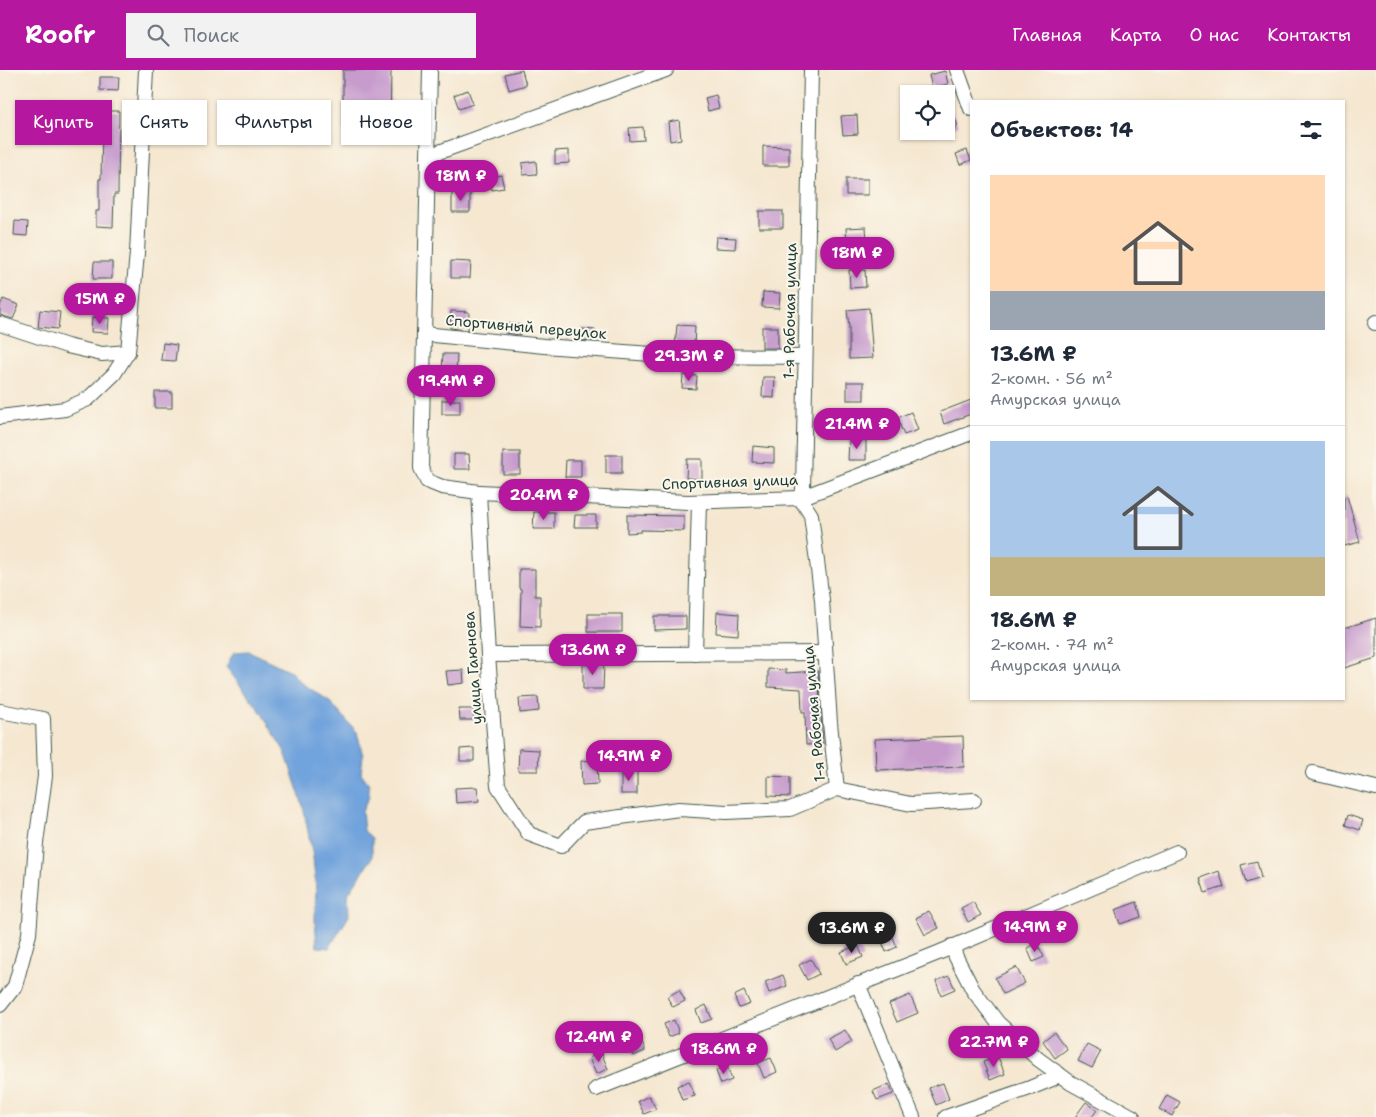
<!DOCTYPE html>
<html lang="ru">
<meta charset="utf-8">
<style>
:root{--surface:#fff;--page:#f2f2f3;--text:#1f2937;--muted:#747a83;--line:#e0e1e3;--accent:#b5179e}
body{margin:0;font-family:"Shantell Sans",sans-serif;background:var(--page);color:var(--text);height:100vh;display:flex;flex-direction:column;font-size:19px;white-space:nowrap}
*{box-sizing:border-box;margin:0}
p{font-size:16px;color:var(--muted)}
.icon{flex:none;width:28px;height:28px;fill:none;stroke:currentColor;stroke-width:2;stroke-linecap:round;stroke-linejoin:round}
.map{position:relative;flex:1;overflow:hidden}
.panel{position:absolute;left:970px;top:30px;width:375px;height:600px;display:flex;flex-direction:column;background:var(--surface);border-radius:0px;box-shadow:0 1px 4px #0004}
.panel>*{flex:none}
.guide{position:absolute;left:15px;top:30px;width:475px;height:45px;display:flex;gap:10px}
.controls{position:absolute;left:900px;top:15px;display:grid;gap:10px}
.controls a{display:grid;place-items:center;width:55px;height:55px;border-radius:0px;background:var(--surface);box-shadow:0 1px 4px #0004;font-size:25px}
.price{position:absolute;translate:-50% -42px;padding:0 11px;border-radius:18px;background:var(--accent);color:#fff;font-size:16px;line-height:32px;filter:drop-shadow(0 1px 2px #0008)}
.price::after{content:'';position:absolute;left:50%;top:30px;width:15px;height:11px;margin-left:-8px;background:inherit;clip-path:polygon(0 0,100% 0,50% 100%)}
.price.active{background:#222;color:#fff}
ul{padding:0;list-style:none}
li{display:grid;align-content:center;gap:10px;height:265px;padding:0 20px}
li+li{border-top:1px solid var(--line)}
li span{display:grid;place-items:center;height:155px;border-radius:0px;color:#555}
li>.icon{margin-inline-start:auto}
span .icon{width:90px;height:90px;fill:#fffc;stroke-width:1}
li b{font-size:21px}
h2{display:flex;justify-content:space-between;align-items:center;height:60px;padding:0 20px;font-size:21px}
.chip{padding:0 18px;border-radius:0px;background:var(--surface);box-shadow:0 1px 4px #0004;font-size:18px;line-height:45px}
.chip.active{background:var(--accent);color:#fff}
header{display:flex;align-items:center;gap:30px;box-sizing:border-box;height:70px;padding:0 25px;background:var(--accent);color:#fff}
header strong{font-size:24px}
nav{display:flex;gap:28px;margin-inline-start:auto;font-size:18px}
.search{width:350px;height:45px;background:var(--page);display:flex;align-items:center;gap:12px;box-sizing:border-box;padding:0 18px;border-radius:0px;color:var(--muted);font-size:19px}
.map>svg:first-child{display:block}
.water{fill:#71a3dc;stroke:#487088}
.building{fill:#c79ccd}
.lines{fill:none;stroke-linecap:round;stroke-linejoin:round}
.minor-casing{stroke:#3f564b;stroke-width:16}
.minor{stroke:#fff;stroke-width:14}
.labels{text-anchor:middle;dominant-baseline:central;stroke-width:4;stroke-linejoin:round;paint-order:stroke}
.street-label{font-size:15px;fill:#1f3d34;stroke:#fbf7ec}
</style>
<header>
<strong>Roofr</strong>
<div class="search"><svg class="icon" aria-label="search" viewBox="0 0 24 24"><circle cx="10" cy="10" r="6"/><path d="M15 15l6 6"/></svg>Поиск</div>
<nav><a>Главная</a><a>Карта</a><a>О нас</a><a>Контакты</a></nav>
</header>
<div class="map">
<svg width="1376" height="1047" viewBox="0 0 1376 1047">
<rect width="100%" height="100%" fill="#fbf7ec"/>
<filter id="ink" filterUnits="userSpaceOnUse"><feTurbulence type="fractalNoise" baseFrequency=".02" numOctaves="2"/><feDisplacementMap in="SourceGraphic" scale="10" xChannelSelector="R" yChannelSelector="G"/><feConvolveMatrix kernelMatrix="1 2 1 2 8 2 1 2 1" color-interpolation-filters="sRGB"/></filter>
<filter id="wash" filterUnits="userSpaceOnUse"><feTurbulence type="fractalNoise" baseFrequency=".0096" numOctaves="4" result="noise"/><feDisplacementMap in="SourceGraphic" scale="20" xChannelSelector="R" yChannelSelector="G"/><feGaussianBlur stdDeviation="1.12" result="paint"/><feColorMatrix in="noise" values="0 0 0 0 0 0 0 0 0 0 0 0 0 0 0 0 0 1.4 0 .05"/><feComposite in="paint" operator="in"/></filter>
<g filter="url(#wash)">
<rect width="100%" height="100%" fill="#f5e7d0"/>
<polygon class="water" points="249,581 290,601 303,614 328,630 357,662 363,686 361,703 369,714 369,727 362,741 364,761 372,768 372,788 348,824 349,846 329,878 317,877 315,850 316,821 313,787 303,736 285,682 261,642 226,597 234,582"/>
<g id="blocks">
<g class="building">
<polygon points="343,0 391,0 390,62 343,62"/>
<polygon points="522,0 526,15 509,20 505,4"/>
<polygon points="945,1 948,14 932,18 929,5"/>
<polygon points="100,7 119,7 118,21 100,20"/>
<polygon points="468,20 473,34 459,39 454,25"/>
<polygon points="716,25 719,38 708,41 705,28"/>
<polygon points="946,27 958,56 946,61"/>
<polygon points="100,41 119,41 118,124 114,124 113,157 96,156 96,141 99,141 99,109 101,109 102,55 100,55"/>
<polygon points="857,45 858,64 843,65 841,46"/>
<polygon points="679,50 681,69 670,71 668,52"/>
<polygon points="643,57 644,70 630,71 629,58"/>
<polygon points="763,76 789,77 789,96 763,96"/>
<polygon points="569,80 569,93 555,94 555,81"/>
<polygon points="967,80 971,90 960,95 956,84"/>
<polygon points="536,91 537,104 523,105 522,93"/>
<polygon points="501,105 504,118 492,120 489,108"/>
<rect x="846" y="109" width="22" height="16"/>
<polygon points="452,121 470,122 470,142 452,142"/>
<rect x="759" y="141" width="24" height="17"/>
<polygon points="15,151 28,152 27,166 14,165"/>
<polygon points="866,157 867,172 847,173 846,158"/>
<polygon points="716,167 736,168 735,179 715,178"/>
<polygon points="451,191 471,192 470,208 451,208"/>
<polygon points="94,192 112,192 112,209 93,209"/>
<polygon points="849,200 865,200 866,217 850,218"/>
<polygon points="763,222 780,223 779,238 762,237"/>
<polygon points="3,229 19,235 13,249 0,245 0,236"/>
<polygon points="869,238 873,288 849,289 849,257 847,240"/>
<polygon points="40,240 60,242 58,259 38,257"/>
<polygon points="451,241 469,242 468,260 450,258"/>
<polygon points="92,247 109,248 108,263 91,262"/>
<polygon points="506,253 521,255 520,265 505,263"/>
<polygon points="677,255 695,256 694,277 675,277"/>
<rect x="762" y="257" width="16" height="21"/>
<polygon points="582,259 596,260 595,271 581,270"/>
<polygon points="163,273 177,275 175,291 161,290"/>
<polygon points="443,284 457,284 456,305 442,304"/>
<polygon points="683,305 697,306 696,319 682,318"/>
<polygon points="763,307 775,307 774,328 762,327"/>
<rect x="847" y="312" width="17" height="18"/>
<rect x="155" y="322" width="17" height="16"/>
<rect x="442" y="330" width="18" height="14"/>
<polygon points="971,330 971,344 944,354 940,342"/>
<polygon points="911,342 918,360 904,365 897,348"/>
<polygon points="849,370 866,370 866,390 848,390"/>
<polygon points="753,376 774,378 774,393 752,392"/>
<rect x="503" y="382" width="17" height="22"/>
<polygon points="454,384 469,384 470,399 454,399"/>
<rect x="606" y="385" width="16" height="18"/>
<polygon points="687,389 702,389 702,409 686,408"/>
<polygon points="566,390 581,390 581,407 565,407"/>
<polygon points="1347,426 1360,472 1344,476 1344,427"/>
<polygon points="534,442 554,442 554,459 533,459"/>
<polygon points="575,445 596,445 596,457 574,457"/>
<polygon points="627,445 684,446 684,461 641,460 641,462 627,463"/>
<polygon points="519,499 535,499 535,526 540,526 540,557 520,556 521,519 519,518"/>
<polygon points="717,542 739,544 738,565 716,563"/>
<rect x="588" y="544" width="34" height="18"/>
<polygon points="654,546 686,546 686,559 654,560"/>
<polygon points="1376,548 1376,588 1344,598 1344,558"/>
<polygon points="583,594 604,594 603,619 583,619"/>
<polygon points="768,599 786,600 786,603 818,601 823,674 806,675 805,642 802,642 801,619 768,617"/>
<polygon points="463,600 464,613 448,615 446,601"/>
<polygon points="538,627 539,641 520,643 519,628"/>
<polygon points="459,639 473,639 474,650 460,650"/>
<polygon points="963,666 964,697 876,700 875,669"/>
<polygon points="474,678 474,691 460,691 460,679"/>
<polygon points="519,679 539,680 538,701 518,701"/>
<polygon points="597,690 598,714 582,715 581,691"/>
<rect x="621" y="700" width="16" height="24"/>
<polygon points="768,706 790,707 790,727 768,726"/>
<polygon points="477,717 479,731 456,733 455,718"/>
<polygon points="1348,745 1363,750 1360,760 1345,755"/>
<polygon points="1257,791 1261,808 1246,813 1241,795"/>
<polygon points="1219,801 1224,817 1205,823 1200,808"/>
<polygon points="973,832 981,845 968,852 961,838"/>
<polygon points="1137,832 1141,847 1120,854 1115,840"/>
<polygon points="929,841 939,858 925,865 916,848"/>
<polygon points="891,862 897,877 886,882 880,867"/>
<polygon points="1037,873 1044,887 1033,892 1027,878"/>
<polygon points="858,875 863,887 846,894 841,882"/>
<polygon points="811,889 819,904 807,910 799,895"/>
<polygon points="1016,897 1025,913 1003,924 995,908"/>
<polygon points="783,905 787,916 769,923 765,912"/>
<polygon points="949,906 955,919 941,925 936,911"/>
<polygon points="679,920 685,931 673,937 667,927"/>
<polygon points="744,921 750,934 739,938 734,926"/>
<polygon points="910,925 918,943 897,952 889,934"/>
<polygon points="706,935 712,949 701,953 696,940"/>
<polygon points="674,950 679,963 669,967 664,954"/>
<polygon points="845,960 852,972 835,982 828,969"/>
<polygon points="1054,962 1067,979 1055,988 1043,971"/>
<polygon points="639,964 645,981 633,986 625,969"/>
<polygon points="1087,974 1101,981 1092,998 1078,991"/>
<polygon points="601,982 608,999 596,1004 589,988"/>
<polygon points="998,987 1005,1004 990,1010 983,992"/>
<polygon points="771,988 777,1002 764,1008 758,993"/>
<polygon points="727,996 732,1010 721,1014 716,1001"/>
<polygon points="689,1011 695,1026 682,1030 677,1016"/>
<polygon points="943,1013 949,1029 936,1035 929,1018"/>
<polygon points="889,1014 893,1024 877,1030 873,1021"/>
<polygon points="1167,1025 1180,1032 1172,1046 1159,1039"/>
<polygon points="649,1026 656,1039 644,1044 638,1031"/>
<polygon points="1086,1032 1097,1040 1092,1047 1075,1047"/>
</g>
</g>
</g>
<g filter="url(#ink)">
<use href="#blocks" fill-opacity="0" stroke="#3f564b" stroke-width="1"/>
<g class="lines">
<defs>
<g id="minor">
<polyline points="430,0 421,398 427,411 442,417 479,422 488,585 498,716 529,764 561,776 584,752 679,739 726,742 790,739 837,719 911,734 974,730"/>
<polyline points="811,0 803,421 800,428 811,445 822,530 830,653 837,719"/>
<polyline points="957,0 971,39"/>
<polyline points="428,86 666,0"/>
<polyline points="1375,253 1376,252"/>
<polyline points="0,254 67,276 102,284 128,282"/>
<polyline points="424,264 544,276 678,286 805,287"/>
<polyline points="0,347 65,339 88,329 114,304 128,282 137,183 146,0"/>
<polyline points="479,422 688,432 800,428 971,363"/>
<polyline points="695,584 699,432"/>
<polyline points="488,585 825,583"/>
<polyline points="0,641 43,649 45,706 36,773 29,864 15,916 0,935"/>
<polyline points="1313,703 1376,718"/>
<polyline points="952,876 956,887 973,920 998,953 1038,989 1071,1013 1133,1047"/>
<polyline points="858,914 913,1047"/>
<polyline points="596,1019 938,883 1177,782"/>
<polyline points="946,1047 1030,1018 1052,1009 1059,1004"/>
</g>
</defs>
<use href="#minor" class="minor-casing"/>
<use href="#minor" class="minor"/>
</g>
</g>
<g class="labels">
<g class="street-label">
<text transform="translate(790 241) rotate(-89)">1-я Рабочая улица</text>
<text transform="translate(526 257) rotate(5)">Спортивный переулок</text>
<text transform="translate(730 412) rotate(-2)">Спортивная улица</text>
<text transform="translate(473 598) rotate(-94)">улица Гаюнова</text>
<text transform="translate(814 644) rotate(-95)">1-я Рабочая улица</text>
</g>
</g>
</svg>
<div class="controls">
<a><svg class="icon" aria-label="locate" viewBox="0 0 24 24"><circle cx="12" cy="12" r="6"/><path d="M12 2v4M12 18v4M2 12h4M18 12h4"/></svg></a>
</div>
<b class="price" style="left:461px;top:132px">18M ₽</b>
<b class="price" style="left:857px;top:209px">18M ₽</b>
<b class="price" style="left:100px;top:255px">15M ₽</b>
<b class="price" style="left:689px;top:312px">29.3M ₽</b>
<b class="price" style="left:451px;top:337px">19.4M ₽</b>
<b class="price" style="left:857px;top:380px">21.4M ₽</b>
<b class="price" style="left:544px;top:451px">20.4M ₽</b>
<b class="price" style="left:593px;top:606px">13.6M ₽</b>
<b class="price" style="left:629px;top:712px">14.9M ₽</b>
<b class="price" style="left:1035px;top:883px">14.9M ₽</b>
<b class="price active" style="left:852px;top:884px">13.6M ₽</b>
<b class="price" style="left:599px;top:993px">12.4M ₽</b>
<b class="price" style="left:994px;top:998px">22.7M ₽</b>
<b class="price" style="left:724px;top:1005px">18.6M ₽</b>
<div class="guide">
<a class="chip active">Купить</a>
<a class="chip">Снять</a>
<a class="chip">Фильтры</a>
<a class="chip">Новое</a>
</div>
<section class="panel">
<h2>Объектов: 14<svg class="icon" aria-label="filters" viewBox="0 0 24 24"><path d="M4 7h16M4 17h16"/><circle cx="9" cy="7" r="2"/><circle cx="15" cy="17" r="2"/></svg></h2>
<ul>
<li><span style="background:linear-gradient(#ffd9b3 75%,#9aa5b1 0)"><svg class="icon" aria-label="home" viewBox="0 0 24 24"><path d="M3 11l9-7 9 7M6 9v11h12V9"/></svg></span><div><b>13.6M ₽</b><p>2-комн. · 56 m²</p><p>Амурская улица</p></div></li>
<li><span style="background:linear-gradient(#a9c7e8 75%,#c2b280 0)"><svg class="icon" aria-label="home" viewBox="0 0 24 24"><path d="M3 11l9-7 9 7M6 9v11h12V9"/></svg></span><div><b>18.6M ₽</b><p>2-комн. · 74 m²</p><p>Амурская улица</p></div></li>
</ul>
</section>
</div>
